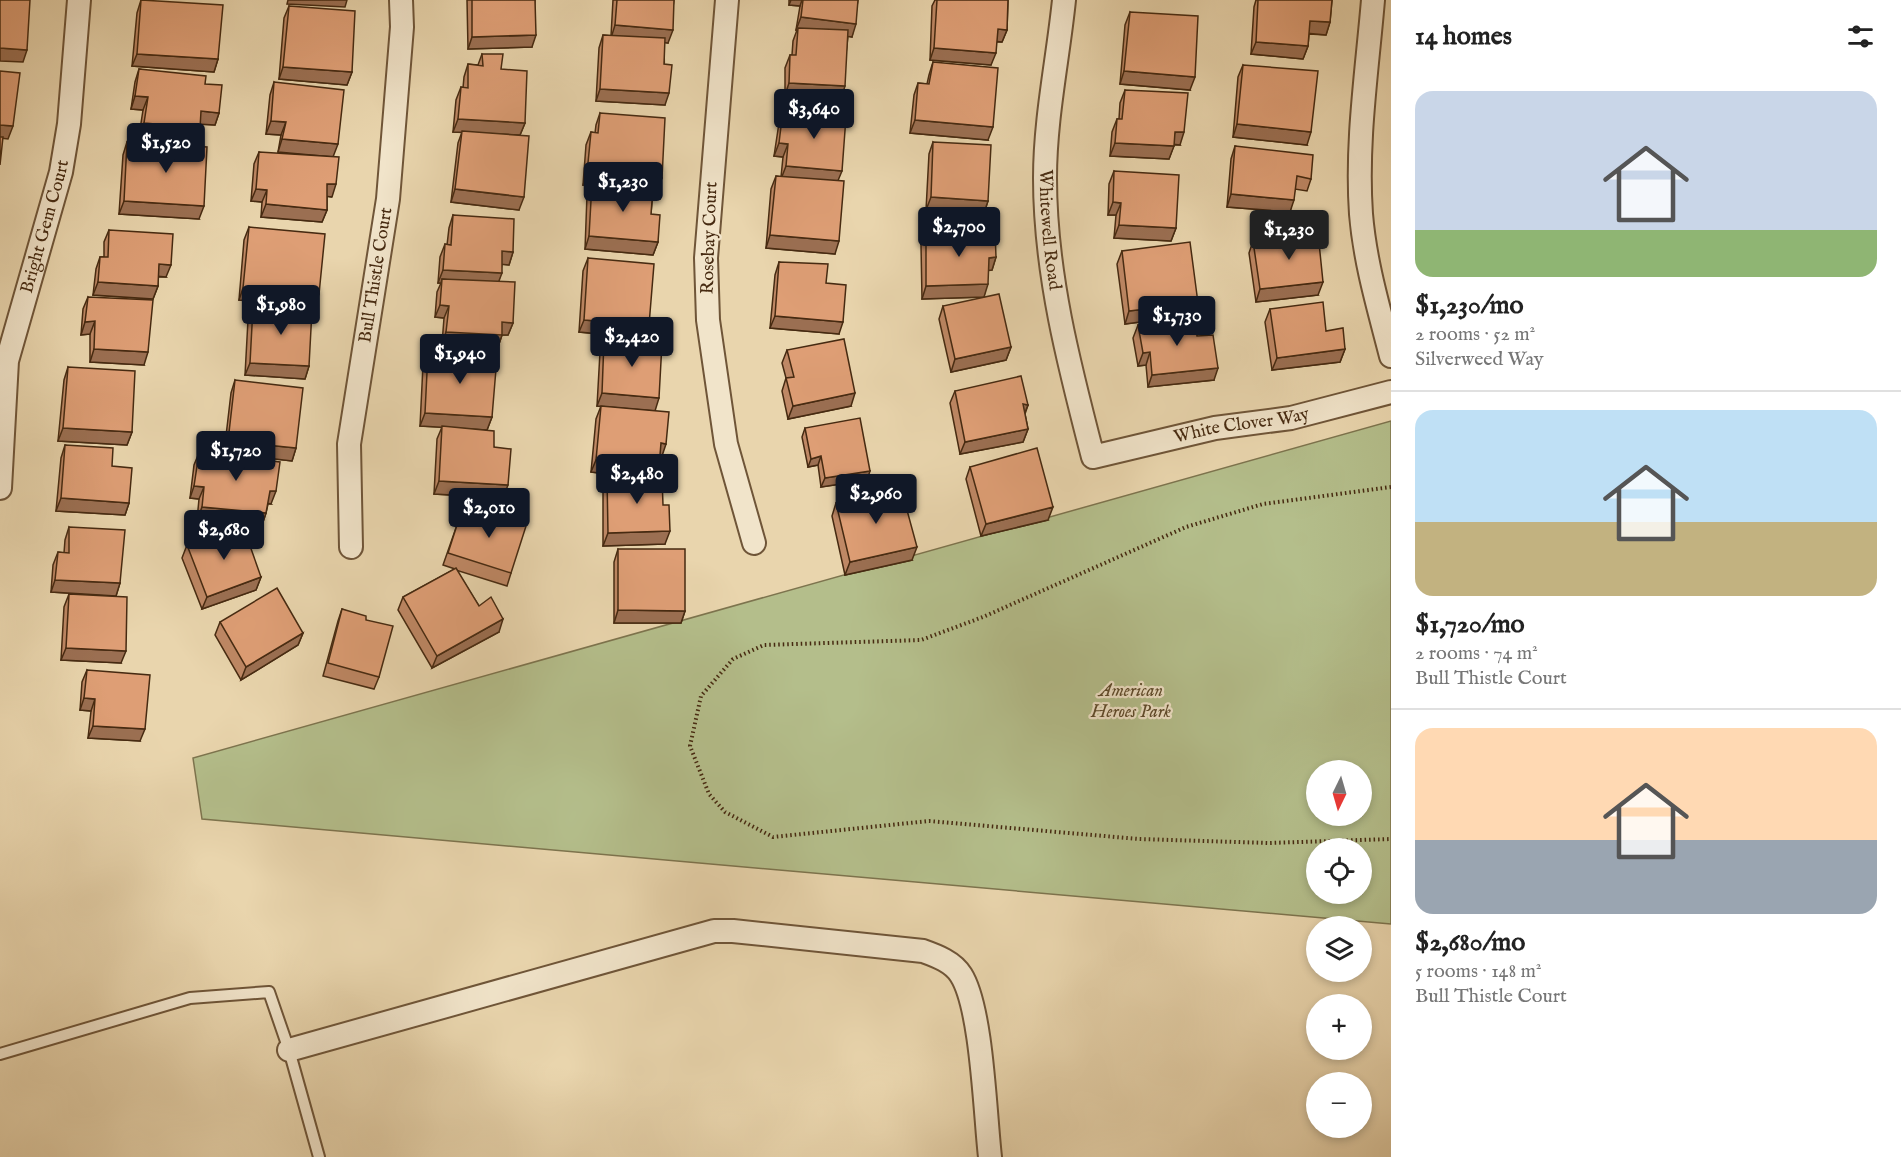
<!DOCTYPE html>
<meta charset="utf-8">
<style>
:root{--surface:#fff;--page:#f2f2f2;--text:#222;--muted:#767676;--line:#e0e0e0;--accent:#111827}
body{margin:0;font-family:"IM FELL English",serif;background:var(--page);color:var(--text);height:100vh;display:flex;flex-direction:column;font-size:22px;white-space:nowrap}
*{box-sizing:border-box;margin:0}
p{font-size:20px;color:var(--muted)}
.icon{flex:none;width:33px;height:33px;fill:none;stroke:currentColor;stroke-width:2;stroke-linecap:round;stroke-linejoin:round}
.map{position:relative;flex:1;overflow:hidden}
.panel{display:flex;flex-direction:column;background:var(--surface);width:510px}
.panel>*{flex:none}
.needle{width:39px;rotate:185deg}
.fabs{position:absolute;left:1306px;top:760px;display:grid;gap:12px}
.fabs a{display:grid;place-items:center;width:66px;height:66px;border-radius:50%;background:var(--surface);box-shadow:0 3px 9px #0003;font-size:30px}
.price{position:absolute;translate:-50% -51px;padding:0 14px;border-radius:6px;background:var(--accent);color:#fff;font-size:20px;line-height:39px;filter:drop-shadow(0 2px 3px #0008)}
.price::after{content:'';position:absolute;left:50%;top:36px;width:18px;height:14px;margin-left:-9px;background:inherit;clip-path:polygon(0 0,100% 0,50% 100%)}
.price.selected{background:#222;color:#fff}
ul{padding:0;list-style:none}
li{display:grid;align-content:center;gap:12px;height:318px;padding:0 24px}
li+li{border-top:2px solid var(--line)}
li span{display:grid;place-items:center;height:186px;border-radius:18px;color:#555}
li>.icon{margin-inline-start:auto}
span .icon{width:108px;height:108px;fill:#fffc;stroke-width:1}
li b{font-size:26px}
h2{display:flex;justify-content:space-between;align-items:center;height:72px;padding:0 24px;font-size:26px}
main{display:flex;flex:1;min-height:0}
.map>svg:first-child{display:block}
.green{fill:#b4be8b;stroke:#7d744e;stroke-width:1.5;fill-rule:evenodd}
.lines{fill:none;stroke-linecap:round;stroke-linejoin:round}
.service-casing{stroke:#6f5538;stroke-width:14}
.minor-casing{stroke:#6f5538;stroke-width:26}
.path{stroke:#462a11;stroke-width:4;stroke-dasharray:1.5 3;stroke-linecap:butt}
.service{stroke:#f1e4ca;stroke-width:10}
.minor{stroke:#f1e4ca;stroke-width:22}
.wall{fill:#bf8865;stroke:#462a11;stroke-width:1.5}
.shaded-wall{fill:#9b6f52;stroke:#462a11;stroke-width:1.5}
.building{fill:#de9e75;stroke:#462a11;stroke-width:1.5}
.labels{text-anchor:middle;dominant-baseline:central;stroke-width:4.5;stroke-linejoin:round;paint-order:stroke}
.street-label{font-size:18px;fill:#462a11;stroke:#f1e4ca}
.park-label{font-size:18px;font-style:italic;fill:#5c4829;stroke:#f1e4ca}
</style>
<main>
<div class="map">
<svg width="1391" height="1157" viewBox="0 0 1391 1157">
<rect width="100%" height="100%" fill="#e9d5ad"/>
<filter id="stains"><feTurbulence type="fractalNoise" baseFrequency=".00333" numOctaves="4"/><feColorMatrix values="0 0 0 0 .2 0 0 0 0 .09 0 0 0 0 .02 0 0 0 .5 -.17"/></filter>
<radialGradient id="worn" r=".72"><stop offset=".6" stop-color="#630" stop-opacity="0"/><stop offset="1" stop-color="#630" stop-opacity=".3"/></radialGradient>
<path class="green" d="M1391 421V924L202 819 193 758ZM1317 771H1362V816H1317ZM1317 849H1362V894H1317Z"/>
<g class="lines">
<defs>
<polyline id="service" points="0,1054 190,998 269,992 289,1050 319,1157"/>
<g id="minor">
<polyline points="727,0 706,258 708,320 726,444 754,543"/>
<path id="s1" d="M1064 0C1058 59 1045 118 1045 178 1045 273 1069 365 1093 457L1215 428 1291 418 1391 392"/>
<path d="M1373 0C1367 71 1356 143 1361 214 1365 263 1379 309 1391 356"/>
<path id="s2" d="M0 488 7 361 61 172 69 124 79 0"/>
<path id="s3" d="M351 547 349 444 388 199 402 27 401 0"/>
<path d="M289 1050 714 931H733L923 951C937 956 953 962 961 975 982 1008 985 1114 990 1157"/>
</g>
</defs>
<use href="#service" class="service-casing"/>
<use href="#minor" class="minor-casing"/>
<polyline class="path" points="1391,487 1263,504 1186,527 983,617 921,640 764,645 733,659 701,696 690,746 709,794 725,812 773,837 929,821 1139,839 1269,843 1391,839"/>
<use href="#service" class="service"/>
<use href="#minor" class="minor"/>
</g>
<g class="wall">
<polygon points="141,0 218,59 214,72 132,66 137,13"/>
<polygon points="467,0 535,0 532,47 468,49"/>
<polygon points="613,0 674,0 668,43 664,42 665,105 596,101 599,48 603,35 611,36"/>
<polygon points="789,0 858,0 852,37 848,36 841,99 785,95 785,68 790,55 792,55 793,41 797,30 796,30 800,6 789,5"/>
<polygon points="935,0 1008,0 1007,30 1002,42 996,42 991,65 930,60 932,6"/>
<polygon points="1256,0 1332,0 1330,22 1326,35 1309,34 1308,46 1303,59 1251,54 1254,7"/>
<polygon points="289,6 352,72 347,85 279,79 284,18"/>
<polygon points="1130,12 1190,90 1120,84 1125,25"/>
<polygon points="482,54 501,69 525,123 520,135 519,210 451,202 458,143 462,132 453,132 456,100 461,87 463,88 464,77 468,64 478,65"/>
<polygon points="933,62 988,140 910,133 914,95 918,83 927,84 929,75"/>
<polygon points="1243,65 1307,145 1233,137 1238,77"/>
<polygon points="139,69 205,84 219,113 215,125 200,124 200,128 195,141 139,136 143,110 131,109 135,82"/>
<polygon points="274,82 333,157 278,152 281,135 266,134 270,95"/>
<polygon points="1125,90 1180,145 1174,145 1169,159 1110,156 1112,132 1117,119 1119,119 1120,103"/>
<polygon points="783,110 838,180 835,254 766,248 771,189 776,176 781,177 783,157 774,156 779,123"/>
<polygon points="600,113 662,178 657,190 653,190 651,214 658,242 653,255 585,249 587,195 591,186 583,185 586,145 591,132 595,133 596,125"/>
<polygon points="127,142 199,219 119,214 123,155"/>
<polygon points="933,142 988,201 984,213 926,210 929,154"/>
<polygon points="1235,146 1311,179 1307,191 1295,189 1290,212 1227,207 1231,159"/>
<polygon points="259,152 332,197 327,196 327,210 322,222 261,217 262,202 251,201 254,164"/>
<polygon points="1114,171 1176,228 1171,241 1114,238 1116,215 1108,215 1109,184"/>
<polygon points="453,215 513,252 509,265 502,264 499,281 513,323 508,335 502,335 498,347 442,344 444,318 435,317 437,292 441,283 438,283 440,257 445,244 447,245 449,228"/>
<polygon points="249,227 315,307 239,300 244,240"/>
<polygon points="109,230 166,277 158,277 158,286 153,299 93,295 96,269 100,257 104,257 104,242"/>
<polygon points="926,232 996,257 992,270 988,270 984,297 922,299 921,245"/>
<polygon points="1253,241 1318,295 1256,302 1249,253"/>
<polygon points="1122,251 1198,303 1193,315 1125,324 1117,264"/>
<polygon points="588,258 644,338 579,332 583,271"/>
<polygon points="779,262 826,283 839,334 770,328 775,275"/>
<polygon points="88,297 144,365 90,362 90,334 81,335 83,309"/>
<polygon points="943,306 1011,347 1006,360 951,372 939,319"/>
<polygon points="253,307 309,366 305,379 245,375 248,320"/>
<polygon points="1270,309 1326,331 1345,349 1340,362 1272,370 1265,322"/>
<polygon points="1138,325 1197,336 1214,380 1148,387 1146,365 1138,366 1133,338"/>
<polygon points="604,340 655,411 662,456 660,456 659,467 655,477 665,544 603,546 603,490 607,477 631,477 591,472 596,419 601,406 597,406 600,352"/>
<polygon points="787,350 851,406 788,419 782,391 786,378 782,363"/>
<polygon points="428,352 492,417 487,430 494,447 503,498 434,494 437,439 442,427 420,426 423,365"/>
<polygon points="68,367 132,432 127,445 58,441 64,380"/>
<polygon points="235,380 296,448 292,461 224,453 231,393"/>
<polygon points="955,391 1028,405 1025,414 1028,429 1023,442 960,454 950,403"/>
<polygon points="805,428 867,480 821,487 818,465 808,467 802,437"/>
<polygon points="65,445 112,466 129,503 125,515 56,511 61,458"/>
<polygon points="199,453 271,504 268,504 266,513 262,525 197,520 199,499 190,498 194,465"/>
<polygon points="970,467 1048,520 981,536 966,479"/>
<polygon points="836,503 912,560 845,575 832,516"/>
<polygon points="472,505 511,573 507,586 456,570 479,606 499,632 432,668 398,610 403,597 455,569 443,565 458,522 466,526"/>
<polygon points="69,527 120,583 116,596 51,592 53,565 58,552 64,553 65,540"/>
<polygon points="187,545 261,577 256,590 202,609 182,558"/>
<polygon points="618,549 685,611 681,623 614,623 614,562"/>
<polygon points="69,594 121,663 61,660 64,607"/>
<polygon points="342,609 366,620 379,677 374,689 323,676 338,621"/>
<polygon points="220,622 303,633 298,645 241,680 215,635"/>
<polygon points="87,670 140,741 88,738 91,711 80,710 82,682"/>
</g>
<g class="shaded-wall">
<polygon points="288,0 347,0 345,7 287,4"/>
<polygon points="791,0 802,0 800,6 789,5"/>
<polygon points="801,17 856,24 852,37 796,30"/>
<polygon points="1310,21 1330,22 1326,35 1305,33"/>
<polygon points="615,25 673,30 668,43 611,38"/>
<polygon points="998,29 1007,30 1002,42 993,41"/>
<polygon points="536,35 532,47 468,49 472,37"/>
<polygon points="1256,42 1308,46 1303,59 1251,54"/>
<polygon points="0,48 27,50 23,62 0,61"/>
<polygon points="934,48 996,53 991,65 930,60"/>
<polygon points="137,54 218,59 214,72 132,66"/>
<polygon points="283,67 352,72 347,85 279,79"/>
<polygon points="1124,71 1195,77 1190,90 1120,84"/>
<polygon points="789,83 845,86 841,99 785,95"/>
<polygon points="600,89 669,93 665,105 596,101"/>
<polygon points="135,96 148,97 143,110 131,109"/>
<polygon points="201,111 219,113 215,125 196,124"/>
<polygon points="458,119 525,123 520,135 453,132"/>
<polygon points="915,120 993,127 988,140 910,133"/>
<polygon points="271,121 286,122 281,135 266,134"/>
<polygon points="144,123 200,128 195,141 139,136"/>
<polygon points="1237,124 1311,132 1307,145 1233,137"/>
<polygon points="0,125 13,126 8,139 0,138"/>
<polygon points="1175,132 1184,132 1180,145 1171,144"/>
<polygon points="282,139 338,144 333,157 278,152"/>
<polygon points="779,143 788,144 783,157 774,156"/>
<polygon points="1115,143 1174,146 1169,159 1110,156"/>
<polygon points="786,166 842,171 837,183 781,179"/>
<polygon points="587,173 662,178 657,190 592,186 592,183 591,186 583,185"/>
<polygon points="327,184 336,184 332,197 323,196"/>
<polygon points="256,189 267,190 262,202 251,201"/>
<polygon points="455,189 524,197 519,210 451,202"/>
<polygon points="1231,194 1294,200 1290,212 1227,207"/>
<polygon points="931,197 988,201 984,213 926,210"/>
<polygon points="124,201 204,206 199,219 119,214"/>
<polygon points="1113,202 1121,203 1116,215 1108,215"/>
<polygon points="266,204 327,210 322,222 261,217"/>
<polygon points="1119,225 1176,228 1171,241 1114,238"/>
<polygon points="770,235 839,241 835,254 766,248"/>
<polygon points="589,236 658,242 653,255 585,249"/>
<polygon points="502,251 513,252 509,265 498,264"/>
<polygon points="996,257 992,270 984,271 989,258"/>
<polygon points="159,264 171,265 166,277 155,276"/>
<polygon points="443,270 502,273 497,286 442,279 441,283 438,283"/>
<polygon points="98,282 158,286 153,299 93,295"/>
<polygon points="1323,282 1318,295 1256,302 1260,289"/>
<polygon points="988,284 984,297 922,299 926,286"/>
<polygon points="243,288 319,294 315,307 239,300"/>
<polygon points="1198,303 1193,315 1125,324 1129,311"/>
<polygon points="440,305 449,306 444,318 435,317"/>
<polygon points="775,316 843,322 839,334 770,328"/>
<polygon points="584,320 649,325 644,338 579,332"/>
<polygon points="95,321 90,334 81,335 85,322"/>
<polygon points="502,322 513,323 508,335 502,335 498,347 442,344 446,332"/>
<polygon points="1011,347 1006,360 951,372 955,359"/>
<polygon points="94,349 148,352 144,365 90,362"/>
<polygon points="1345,349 1340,362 1272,370 1277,358"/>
<polygon points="1150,352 1146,365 1138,366 1143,353"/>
<polygon points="250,363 309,366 305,379 245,375"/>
<polygon points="1218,368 1214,380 1148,387 1152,375"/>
<polygon points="602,393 659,398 655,411 597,406"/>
<polygon points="855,393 851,406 788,419 793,406"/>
<polygon points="1023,404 1028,405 1023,417"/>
<polygon points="425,413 492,417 487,430 420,426"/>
<polygon points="63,428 132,432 127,445 58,441"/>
<polygon points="1028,429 1023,442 960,454 965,442"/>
<polygon points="228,441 296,448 292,461 224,453"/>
<polygon points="661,443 666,444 662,456 656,456"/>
<polygon points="821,456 818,465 808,467 811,459"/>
<polygon points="596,460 659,467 654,480 591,472"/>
<polygon points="870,471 867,480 821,487 825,478"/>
<polygon points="439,481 508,485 503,498 434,494"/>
<polygon points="194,486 204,487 199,499 190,498"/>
<polygon points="270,491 276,491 271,504 266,503"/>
<polygon points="61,498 129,503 125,515 56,511"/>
<polygon points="202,507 266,513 262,525 197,520"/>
<polygon points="1053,507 1048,520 981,536 986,524"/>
<polygon points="670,531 665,544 603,546 608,533"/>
<polygon points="917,547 912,560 845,575 850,562"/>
<polygon points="261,577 256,590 202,609 207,597"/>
<polygon points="55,580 120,583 116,596 51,592"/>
<polygon points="618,610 685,611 681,623 614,623"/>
<polygon points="503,619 499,632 432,668 437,656"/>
<polygon points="303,633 298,645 241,680 246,667"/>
<polygon points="66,648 126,651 121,663 61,660"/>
<polygon points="84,698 95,699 91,711 80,710"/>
<polygon points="93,726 145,729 140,741 88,738"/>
</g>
<g class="building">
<polygon points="0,0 30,0 27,50 0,48"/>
<polygon points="141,0 223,5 218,59 137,54"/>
<polygon points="472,0 535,0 536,35 472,37"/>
<polygon points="617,0 674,0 673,30 615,25"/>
<polygon points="803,0 858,0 856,24 801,17"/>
<polygon points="937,0 1008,0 1007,30 998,29 996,53 934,48"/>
<polygon points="1258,0 1332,0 1330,22 1310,21 1308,46 1256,42"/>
<polygon points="289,6 355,11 352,72 283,67"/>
<polygon points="1130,12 1198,16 1195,77 1124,71"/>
<polygon points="798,28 848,30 845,86 789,83 790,55 796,55"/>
<polygon points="603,35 665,38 664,64 672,65 669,93 600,89"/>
<polygon points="482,54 503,54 501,69 527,71 525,123 458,119 461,87 468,88 468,64 483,66"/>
<polygon points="933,62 998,68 993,127 915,120 918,83 929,84"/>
<polygon points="1243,65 1318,71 1311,132 1237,124"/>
<polygon points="139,69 206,76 205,84 222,85 219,113 201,111 200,128 144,123 148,97 135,96"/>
<polygon points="0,71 20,73 13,126 0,125"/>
<polygon points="274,82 344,90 338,144 282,139 286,122 271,121"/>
<polygon points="1125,90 1188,93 1184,132 1175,132 1174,146 1115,143 1117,119 1122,119"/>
<polygon points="783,110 846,117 842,171 786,166 788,144 779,143"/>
<polygon points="600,113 665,118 662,178 587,173 591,132 598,133"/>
<polygon points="462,131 529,136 524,197 455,189"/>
<polygon points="0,137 3,137 0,165"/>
<polygon points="127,142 207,147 204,206 124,201"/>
<polygon points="933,142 991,145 988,201 931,197"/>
<polygon points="1235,146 1313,155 1311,179 1297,176 1294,200 1231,194"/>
<polygon points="259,152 339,157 336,184 327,184 327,210 266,204 267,190 256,189"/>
<polygon points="1114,171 1179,175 1176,228 1119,225 1121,203 1113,202"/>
<polygon points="776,176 844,181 839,241 770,235"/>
<polygon points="592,183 653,188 651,214 660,215 658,242 589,236"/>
<polygon points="453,215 514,219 513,252 502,251 502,273 443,270 445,244 451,245"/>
<polygon points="249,227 325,234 319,294 243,288"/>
<polygon points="109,230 173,234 171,265 159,264 158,286 98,282 100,257 108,257"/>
<polygon points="995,231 996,257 989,258 988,284 926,286 926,232"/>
<polygon points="1318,233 1323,282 1260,289 1253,241"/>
<polygon points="1190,242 1198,303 1129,311 1122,251"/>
<polygon points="588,258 654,264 649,325 584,320"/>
<polygon points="779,262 828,264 826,283 846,285 843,322 775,316"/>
<polygon points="442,279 515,282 513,323 502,322 502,335 446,332 449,306 440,305"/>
<polygon points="999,294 1011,347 955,359 943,306"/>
<polygon points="88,297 153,300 148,352 94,349 95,321 85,322"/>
<polygon points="1323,302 1326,331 1343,328 1345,349 1277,358 1270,309"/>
<polygon points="253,307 312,310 309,366 250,363"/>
<polygon points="1194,317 1197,336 1213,335 1218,368 1152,375 1150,352 1143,353 1138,325"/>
<polygon points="844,339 855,393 793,406 786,378 794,377 787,350"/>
<polygon points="604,340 662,343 659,398 602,393"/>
<polygon points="428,352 497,357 492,417 425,413"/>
<polygon points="68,367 135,371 132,432 63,428"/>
<polygon points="1021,376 1028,405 1023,404 1028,429 965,442 955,391"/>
<polygon points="235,380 303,388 296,448 228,441"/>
<polygon points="601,406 669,412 666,444 661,443 659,467 596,460"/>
<polygon points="860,418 870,471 825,478 821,456 811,459 805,428"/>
<polygon points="442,426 494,431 494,447 511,449 508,485 439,481"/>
<polygon points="65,445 113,448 112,466 132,468 129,503 61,498"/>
<polygon points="1037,448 1053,507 986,524 970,467"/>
<polygon points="199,453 280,462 276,491 270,491 266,513 202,507 204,487 194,486"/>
<polygon points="607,477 662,477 663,505 669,505 670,531 608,533"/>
<polygon points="901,488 917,547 850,562 836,503"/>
<polygon points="472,505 527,523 511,573 448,553 458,522 467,526"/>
<polygon points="243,526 261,577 207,597 187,545"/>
<polygon points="69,527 125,530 120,583 55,580 58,552 69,553"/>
<polygon points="618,549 685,549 685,611 618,610"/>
<polygon points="456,568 479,606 491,597 503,619 437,656 403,597"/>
<polygon points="277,588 303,633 246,667 220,622"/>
<polygon points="69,594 127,597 126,651 66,648"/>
<polygon points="342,609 366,616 366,620 393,626 379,677 328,663"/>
<polygon points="87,670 150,675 145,729 93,726 95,699 84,698"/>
</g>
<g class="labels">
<g class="street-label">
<text stroke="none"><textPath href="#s2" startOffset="267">Bright Gem Court</textPath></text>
<text stroke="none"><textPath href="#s1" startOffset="231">Whitewell Road</textPath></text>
<text transform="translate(710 238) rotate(-88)">Rosebay Court</text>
<text stroke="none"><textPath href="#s3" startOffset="274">Bull Thistle Court</textPath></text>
<text stroke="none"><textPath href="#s1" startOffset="615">White Clover Way</textPath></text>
</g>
<g class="park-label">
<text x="1131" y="691">American<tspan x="1131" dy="21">Heroes Park</tspan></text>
</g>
</g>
<rect width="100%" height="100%" filter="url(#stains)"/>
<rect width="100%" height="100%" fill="url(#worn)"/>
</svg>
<div class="fabs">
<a><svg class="needle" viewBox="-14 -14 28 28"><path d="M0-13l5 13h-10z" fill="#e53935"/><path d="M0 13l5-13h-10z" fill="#767676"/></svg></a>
<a><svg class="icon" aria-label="locate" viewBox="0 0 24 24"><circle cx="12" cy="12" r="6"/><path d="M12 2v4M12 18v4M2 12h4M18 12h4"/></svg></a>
<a><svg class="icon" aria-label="layers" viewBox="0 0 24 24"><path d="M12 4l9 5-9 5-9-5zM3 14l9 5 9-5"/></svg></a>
<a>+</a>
<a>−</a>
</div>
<b class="price" style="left:814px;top:140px">$3,640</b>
<b class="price" style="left:166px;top:174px">$1,520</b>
<b class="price" style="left:623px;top:213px">$1,230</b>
<b class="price" style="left:959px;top:258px">$2,700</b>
<b class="price selected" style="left:1289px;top:261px">$1,230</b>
<b class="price" style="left:281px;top:336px">$1,980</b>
<b class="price" style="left:1177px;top:347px">$1,730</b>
<b class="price" style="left:632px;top:368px">$2,420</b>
<b class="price" style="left:460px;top:385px">$1,940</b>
<b class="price" style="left:236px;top:482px">$1,720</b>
<b class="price" style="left:637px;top:505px">$2,480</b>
<b class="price" style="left:876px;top:525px">$2,960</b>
<b class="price" style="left:489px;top:539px">$2,010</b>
<b class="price" style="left:224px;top:561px">$2,680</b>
</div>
<section class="panel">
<h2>14 homes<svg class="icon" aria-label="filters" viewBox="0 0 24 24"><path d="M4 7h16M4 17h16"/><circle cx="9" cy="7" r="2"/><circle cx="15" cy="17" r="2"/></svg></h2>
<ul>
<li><span style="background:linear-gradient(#c9d6e8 75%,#8fb573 0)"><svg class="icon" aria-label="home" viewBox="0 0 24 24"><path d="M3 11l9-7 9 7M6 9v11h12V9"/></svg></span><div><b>$1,230/mo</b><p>2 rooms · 52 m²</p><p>Silverweed Way</p></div></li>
<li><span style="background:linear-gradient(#bfe0f5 60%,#c2b280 0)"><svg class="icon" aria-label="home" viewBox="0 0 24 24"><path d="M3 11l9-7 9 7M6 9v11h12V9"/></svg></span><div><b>$1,720/mo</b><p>2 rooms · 74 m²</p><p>Bull Thistle Court</p></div></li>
<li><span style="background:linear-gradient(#ffd9b3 60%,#9aa5b1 0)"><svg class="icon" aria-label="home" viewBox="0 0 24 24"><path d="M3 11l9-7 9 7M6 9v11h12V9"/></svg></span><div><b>$2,680/mo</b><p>5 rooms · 148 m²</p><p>Bull Thistle Court</p></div></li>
</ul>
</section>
</main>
